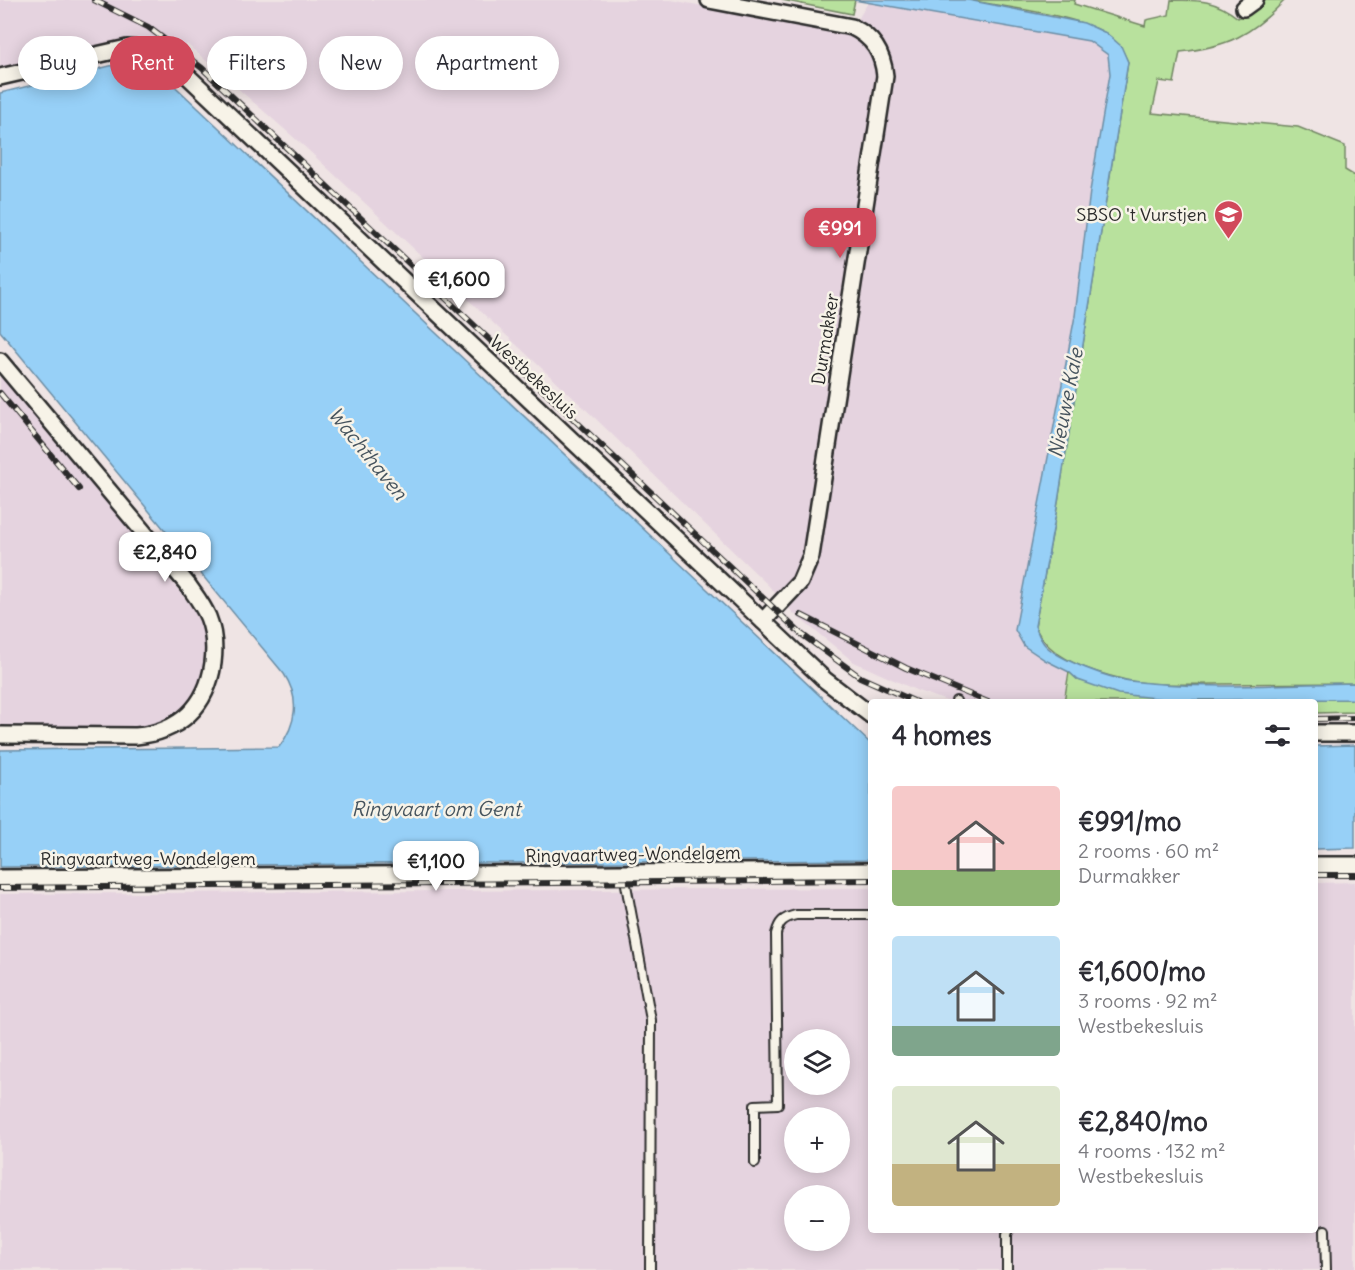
<!DOCTYPE html>
<meta charset="utf-8">
<style>
:root{--surface:#fff;--page:#f7f7f7;--text:#2b2b33;--muted:#7c7c81;--accent:#d1495b}
body{margin:0;font-family:Delius,sans-serif;background:var(--page);color:var(--text);height:100vh;display:flex;flex-direction:column;font-size:22px;white-space:nowrap}
*{box-sizing:border-box;margin:0}
p{font-size:20px;color:var(--muted)}
.icon{flex:none;width:33px;height:33px;fill:none;stroke:currentColor;stroke-width:2;stroke-linecap:round;stroke-linejoin:round}
.map{position:relative;flex:1;overflow:hidden}
.panel{position:absolute;left:868px;top:699px;width:450px;height:534px;display:flex;flex-direction:column;background:var(--surface);border-radius:6px;box-shadow:0 3px 15px #0003}
.panel>*{flex:none}
.banner{position:absolute;left:18px;top:36px;width:570px;height:54px;display:flex;gap:12px}
.controls{position:absolute;left:784px;top:1029px;display:grid;gap:12px}
.controls a{display:grid;place-items:center;width:66px;height:66px;border-radius:50%;background:var(--surface);box-shadow:0 3px 15px #0003;font-size:30px}
.price{position:absolute;translate:-50% -51px;padding:0 14px;border-radius:12px;background:#fff;color:#222;font-size:20px;line-height:39px;filter:drop-shadow(0 2px 3px #0008)}
.price::after{content:'';position:absolute;left:50%;top:36px;width:18px;height:14px;margin-left:-9px;background:inherit;clip-path:polygon(0 0,100% 0,50% 100%)}
.price.active{background:var(--accent);color:#fff}
ul{padding:0;list-style:none}
li{display:flex;align-items:center;gap:18px;height:150px;padding:0 24px}
li span{display:grid;place-items:center;flex:none;width:168px;height:120px;border-radius:6px;color:#555}
li>.icon{margin-inline-start:auto}
span .icon{width:72px;height:72px;fill:#fffc;stroke-width:1}
li b{font-size:26px}
h2{display:flex;justify-content:space-between;align-items:center;height:72px;padding:0 24px;font-size:26px}
.chip{padding:0 21px;border-radius:27px;background:var(--surface);box-shadow:0 3px 15px #0003;font-size:21px;line-height:54px}
.chip.active{background:var(--accent);color:#fff}
.map>svg:first-child{display:block}
.built{fill:#e5d3df;fill-rule:evenodd}
.green{fill:#b8e19d;stroke:#728664;stroke-width:1.5}
.water{fill:#97d0f7;stroke:#6c8ea5;stroke-width:1.5}
.lines{fill:none;stroke-linecap:round;stroke-linejoin:round}
.lane-casing{stroke:#2b2b2b;stroke-width:12}
.street-casing{stroke:#2b2b2b;stroke-width:20}
.lane{stroke:#f7f3e8;stroke-width:8}
.street{stroke:#f7f3e8;stroke-width:15}
.rail-casing{stroke:#2b2b2b;stroke-width:6}
.rail{stroke:#f7f3e8;stroke-width:4;stroke-dasharray:11;stroke-linecap:butt}
.labels{text-anchor:middle;dominant-baseline:central;stroke-width:5;stroke-linejoin:round;paint-order:stroke}
.poi-label{font-size:18px;fill:#2b2b2b;stroke:#f7f3e8;text-anchor:end}
.street-label{font-size:18px;fill:#2b2b2b;stroke:#f7f3e8}
.water-label{font-size:20px;font-style:italic;fill:#46545e;stroke:#f7f3e8}
</style>
<div class="map">
<svg width="1355" height="1270" viewBox="0 0 1355 1270">
<rect width="100%" height="100%" fill="#efe4e4"/>
<filter id="ink" filterUnits="userSpaceOnUse"><feTurbulence type="fractalNoise" baseFrequency=".0167" numOctaves="2"/><feDisplacementMap in="SourceGraphic" scale="12" xChannelSelector="R" yChannelSelector="G"/><feConvolveMatrix kernelMatrix="1 2 1 2 8 2 1 2 1" color-interpolation-filters="sRGB"/></filter>
<g filter="url(#ink)">
<g class="built">
<polygon points="0,0 671,0 849,34 869,1 1089,41 1108,55 1110,74 1090,191 1075,316 1058,406 1045,660 1069,672 1064,702 947,701 918,691 854,662 794,614 768,585 595,418 306,148 187,44 175,56 160,48 0,71"/>
<polygon points="0,372 202,619 209,660 202,686 182,715 146,733 0,730"/>
<path d="M1355 882V1270H0V894L871 888 872 1230H1316V883ZM795 1040H840V1084H795ZM795 1118H840V1162H795ZM795 1196H840V1240H795Z"/>
</g>
<g class="green">
<polygon points="782,0 855,0 852,14"/>
<path d="M968 0H1075L1074 4 1145 26 1146 20 1169 15 1171 0C1201 0 1215 0 1238 18L1261 0H1285C1252 35 1227 47 1180 52L1174 83 1159 81 1152 113 1298 127 1345 146V170L1355 176V683C1309 683 1263 684 1217 684 1188 684 1154 686 1126 680 1093 672 1048 659 1035 626L1057 508 1128 62C1123 50 1117 40 1105 33 1075 15 1005 7 968 0Z"/>
<polygon points="1069,672 1078,680 1174,700 1355,699 1355,712 1316,713 1316,702 1064,702"/>
</g>
<g class="water">
<path d="M854 0H968L1084 23 1106 33 1121 46 1128 62 1057 508 1035 626C1038 633 1040 640 1046 646 1061 661 1109 678 1130 681 1204 690 1281 684 1355 683V699L1174 700 1118 694 1078 680 1069 672 1045 660 1024 646 1015 630 1075 316 1090 191 1110 74 1108 55 1089 41Z"/>
<path d="M122 63 163 75 871 744V860L0 867V750L279 747C297 724 300 698 284 674L0 331V93Z"/>
<polygon points="1355,745 1355,848 1316,849 1316,746"/>
</g>
<g class="lines">
<defs>
<g id="lane">
<polyline points="956,702 956,701"/>
<polyline points="624,874 651,1020 650,1270"/>
<path d="M755 1163V1105L778 1104 776 934C779 922 783 918 796 915H872"/>
<polyline points="1325,1230 1326,1270"/>
<polyline points="1007,1270 1007,1234 1009,1230"/>
</g>
<g id="street">
<path d="M709 0 852 27C873 37 883 53 885 76L811 556 800 582 763 621"/>
<polyline points="1244,8 1255,0"/>
<polyline points="0,77 127,48 150,50 176,65 825,680 872,716"/>
<path d="M0 361 188 585C195 595 203 605 208 617 214 632 215 647 213 663 207 706 180 732 136 736L0 735"/>
<polyline points="1316,733 1355,733"/>
<polyline points="1316,865 1355,865"/>
<polyline points="0,878 872,871"/>
</g>
</defs>
<use href="#lane" class="lane-casing"/>
<use href="#street" class="street-casing"/>
<use href="#lane" class="lane"/>
<use href="#street" class="street"/>
<defs>
<g id="rail">
<polyline points="94,0 148,27 202,68 800,633 860,677 916,702"/>
<polyline points="0,393 79,489"/>
<polyline points="801,615 906,668 988,702"/>
<polyline points="1316,719 1355,718"/>
<polyline points="1316,875 1355,875"/>
<polyline points="0,888 872,880"/>
</g>
</defs>
<use href="#rail" class="rail-casing"/>
<use href="#rail" class="rail"/>
</g>
</g>
<defs>
<symbol id="school-pin" viewBox="-11 -11 22 30"><path d="M0 17L-7.5 6A9.5 9.5 0 1 1 7.5 6Z" fill="#d1495b" stroke="#f7f3e8"/><path d="M0-5L7-2L0 1L-7-2ZM-4 1L0 2.5L4 1V4Q0 6-4 4Z" fill="#fff"/></symbol>
</defs>
<g fill-rule="evenodd">
<use href="#school-pin" x="1212" y="198" width="33" height="45"/>
</g>
<g class="labels">
<g class="poi-label">
<text x="1207" y="214">SBSO 't Vurstjen</text>
</g>
<g class="street-label">
<text transform="translate(825 339) rotate(-81)">Durmakker</text>
<text transform="translate(534 377) rotate(43)">Westbekesluis</text>
<text transform="translate(633 854) rotate(-1)">Ringvaartweg-Wondelgem</text>
<text x="148" y="858">Ringvaartweg-Wondelgem</text>
</g>
<g class="water-label">
<text transform="translate(1065 403) rotate(-79)">Nieuwe Kale</text>
<text transform="translate(368 453) rotate(51)">Wachthaven</text>
<text x="436" y="808">Ringvaart om Gent</text>
</g>
</g>
</svg>
<div class="controls">
<a><svg class="icon" aria-label="layers" viewBox="0 0 24 24"><path d="M12 4l9 5-9 5-9-5zM3 14l9 5 9-5"/></svg></a>
<a>+</a>
<a>−</a>
</div>
<b class="price active" style="left:840px;top:259px">€991</b>
<b class="price" style="left:459px;top:310px">€1,600</b>
<b class="price" style="left:165px;top:583px">€2,840</b>
<b class="price" style="left:436px;top:892px">€1,100</b>
<div class="banner">
<a class="chip">Buy</a>
<a class="chip active">Rent</a>
<a class="chip">Filters</a>
<a class="chip">New</a>
<a class="chip">Apartment</a>
</div>
<section class="panel">
<h2>4 homes<svg class="icon" aria-label="filters" viewBox="0 0 24 24"><path d="M4 7h16M4 17h16"/><circle cx="9" cy="7" r="2"/><circle cx="15" cy="17" r="2"/></svg></h2>
<ul>
<li><span style="background:linear-gradient(#f6c9c9 70%,#8fb573 0)"><svg class="icon" aria-label="home" viewBox="0 0 24 24"><path d="M3 11l9-7 9 7M6 9v11h12V9"/></svg></span><div><b>€991/mo</b><p>2 rooms · 60 m²</p><p>Durmakker</p></div></li>
<li><span style="background:linear-gradient(#bfe0f5 75%,#7fa58c 0)"><svg class="icon" aria-label="home" viewBox="0 0 24 24"><path d="M3 11l9-7 9 7M6 9v11h12V9"/></svg></span><div><b>€1,600/mo</b><p>3 rooms · 92 m²</p><p>Westbekesluis</p></div></li>
<li><span style="background:linear-gradient(#dfe7d0 65%,#c2b280 0)"><svg class="icon" aria-label="home" viewBox="0 0 24 24"><path d="M3 11l9-7 9 7M6 9v11h12V9"/></svg></span><div><b>€2,840/mo</b><p>4 rooms · 132 m²</p><p>Westbekesluis</p></div></li>
</ul>
</section>
</div>
